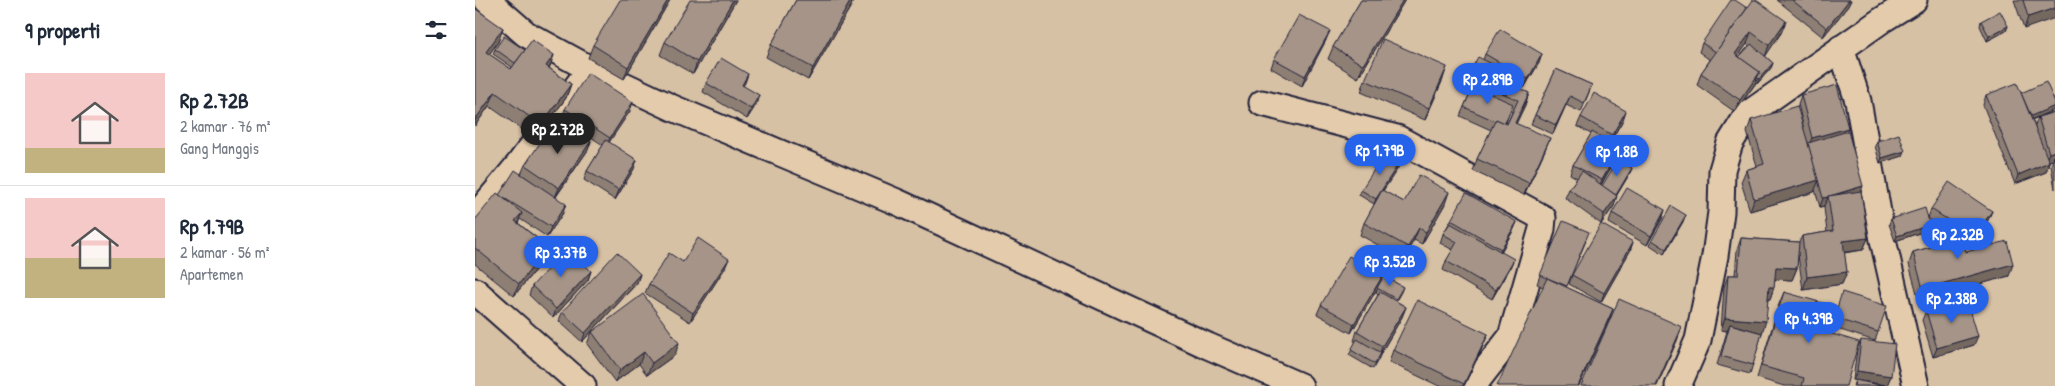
<!DOCTYPE html>
<html lang="id">
<meta charset="utf-8">
<style>
:root{--surface:#fff;--page:#f2f2f3;--text:#1f2937;--muted:#747a83;--line:#e0e1e3;--accent:#2563eb}
body{margin:0;font-family:"Patrick Hand",sans-serif;background:var(--page);color:var(--text);height:100vh;display:flex;flex-direction:column;font-size:19px;white-space:nowrap}
*{box-sizing:border-box;margin:0}
p{font-size:16px;color:var(--muted)}
.icon{flex:none;width:28px;height:28px;fill:none;stroke:currentColor;stroke-width:2;stroke-linecap:round;stroke-linejoin:round}
.map{position:relative;flex:1;overflow:hidden}
.side{display:flex;flex-direction:column;background:var(--surface);width:475px}
.side>*{flex:none}
.price{position:absolute;translate:-50% -42px;padding:0 11px;border-radius:18px;background:var(--accent);color:#fff;font-size:16px;line-height:32px;filter:drop-shadow(0 1px 2px #0008)}
.price::after{content:'';position:absolute;left:50%;top:30px;width:15px;height:11px;margin-left:-8px;background:inherit;clip-path:polygon(0 0,100% 0,50% 100%)}
.price.on{background:#222;color:#fff}
ul{padding:0;list-style:none}
li{display:flex;align-items:center;gap:15px;height:125px;padding:0 25px}
li+li{border-top:1px solid var(--line)}
li span{display:grid;place-items:center;flex:none;width:140px;height:100px;border-radius:0px;color:#555}
li>.icon{margin-inline-start:auto}
span .icon{width:60px;height:60px;fill:#fffc;stroke-width:1}
li b{font-size:21px}
h2{display:flex;justify-content:space-between;align-items:center;height:60px;padding:0 25px;font-size:21px}
main{display:flex;flex:1;min-height:0}
.map>svg:first-child{display:block}
.lines{fill:none;stroke-linecap:round;stroke-linejoin:round}
.street-casing{stroke:#22223b;stroke-width:29}
.street{stroke:#e3cbac;stroke-width:25}
.wall{fill:#8e7f74;stroke:#22223b;fill-rule:evenodd}
.shaded-wall{fill:#74685e;stroke:#22223b}
.building{fill:#a59487;stroke:#22223b}
</style>
<main>
<section class="side">
<h2>9 properti<svg class="icon" aria-label="filters" viewBox="0 0 24 24"><path d="M4 7h16M4 17h16"/><circle cx="9" cy="7" r="2"/><circle cx="15" cy="17" r="2"/></svg></h2>
<ul>
<li><span style="background:linear-gradient(#f6c9c9 75%,#c2b280 0)"><svg class="icon" aria-label="home" viewBox="0 0 24 24"><path d="M3 11l9-7 9 7M6 9v11h12V9"/></svg></span><div><b>Rp 2.72B</b><p>2 kamar · 76 m²</p><p>Gang Manggis</p></div></li>
<li><span style="background:linear-gradient(#f6c9c9 60%,#c2b280 0)"><svg class="icon" aria-label="home" viewBox="0 0 24 24"><path d="M3 11l9-7 9 7M6 9v11h12V9"/></svg></span><div><b>Rp 1.79B</b><p>2 kamar · 56 m²</p><p>Apartemen</p></div></li>
</ul>
</section>
<div class="map">
<svg width="1580" height="386" viewBox="0 0 1580 386">
<rect width="100%" height="100%" fill="#d7c1a5"/>
<filter id="ink" filterUnits="userSpaceOnUse"><feTurbulence type="fractalNoise" baseFrequency=".02" numOctaves="2"/><feDisplacementMap in="SourceGraphic" scale="10" xChannelSelector="R" yChannelSelector="G"/><feConvolveMatrix kernelMatrix="1 2 1 2 8 2 1 2 1" color-interpolation-filters="sRGB"/></filter>
<g filter="url(#ink)">
<g class="lines">
<defs>
<g id="street">
<polyline points="12,0 51,34 115,69 198,108 422,202 733,346 825,386"/>
<polyline points="1366,48 1383,101 1408,240 1441,386"/>
<polyline points="787,103 922,138 1068,218 1067,229 1036,337 998,386"/>
<polyline points="0,217 44,164 115,69"/>
<polyline points="0,291 108,386"/>
<polyline points="1203,386 1223,340 1240,256 1246,212 1247,170 1255,143 1273,114 1407,20 1439,0"/>
</g>
</defs>
<use href="#street" class="street-casing"/>
<use href="#street" class="street"/>
</g>
<g class="wall">
<polygon points="195,0 149,79 113,58 118,45"/>
<polygon points="261,0 218,74 185,55 190,42"/>
<polygon points="321,0 378,0 376,6 333,80 291,57 296,45"/>
<polygon points="886,0 930,0 883,78 853,59 858,47"/>
<polygon points="1302,0 1376,0 1373,6 1348,37"/>
<polygon points="1539,0 1580,0 1549,29"/>
<path d="M1272 8 1311 21 1306 33 1290 56 1298 63 1296 68 1282 84 1281 83 1260 112 1222 85 1226 73 1235 60 1224 52 1227 43ZM1272 44 1274 46 1264 57 1263 56Z"/>
<polygon points="0,11 28,28 23,42 14,54 36,69 37,67 18,54 20,49 50,50 79,55 74,68 96,84 91,98 61,139 14,106 0,126"/>
<polygon points="1506,21 1533,26 1531,31 1512,41 1505,26"/>
<polygon points="851,40 827,86 796,68 799,59"/>
<path d="M1010 54H1067L1064 63 1049 88 1017 69 1015 74 1054 93 1050 105 1041 123 1070 150 1049 195 998 171 1002 159 1016 130 985 116 995 93 989 90 995 72 1008 60ZM1035 111 1037 112 1032 124 1031 123Z"/>
<polygon points="1081,69 1117,85 1106,112 1091,105 1078,134 1056,124 1060,115"/>
<polygon points="273,74 268,86 281,105 272,119 228,92 231,83"/>
<polygon points="968,79 950,120 886,92 890,80"/>
<polygon points="1546,93 1579,110 1557,120 1560,126 1563,117 1580,112 1580,189 1576,165 1578,160 1574,161 1574,162 1571,172 1540,184 1508,105 1511,95"/>
<polygon points="1326,95 1373,128 1372,131 1386,191 1393,238 1388,250 1369,253 1372,272 1367,284 1328,290 1323,255 1322,268 1317,280 1300,279 1299,287 1295,299 1293,299 1287,333 1275,374 1242,365 1252,331 1246,330 1249,287 1253,275 1260,275 1262,250 1266,238 1324,242 1327,236 1352,232 1349,208 1349,206 1345,207 1340,190 1339,192 1275,211 1266,182 1271,170 1282,166 1272,132 1276,120 1329,129 1323,104"/>
<polygon points="90,109 155,111 134,142 159,169 140,200 109,180 112,171 128,145 87,118"/>
<polygon points="1106,117 1148,120 1135,142 1145,148 1142,157 1126,185 1127,186 1157,168 1155,173 1141,196 1139,206 1126,224 1090,198 1094,189 1102,178 1095,174 1098,165 1116,134 1102,126"/>
<polygon points="78,139 116,141 113,150 81,197 88,213 72,237 45,219 43,223 73,247 69,259 39,296 0,264 0,220 24,195 59,183 46,174 50,165"/>
<polygon points="1402,141 1428,156 1405,163 1400,146"/>
<polygon points="923,168 908,191 929,202 970,204 947,244 939,240 928,259 885,235 889,223 904,196 899,204 884,195 886,190"/>
<polygon points="1456,209 1517,211 1513,220 1496,247 1489,242 1491,252 1534,276 1444,301 1434,264 1438,252 1459,246 1464,233 1472,231 1453,218 1453,230 1420,241 1414,224 1416,219 1453,218"/>
<polygon points="1190,210 1187,219 1172,245 1134,223 1137,213"/>
<polygon points="976,220 1042,222 1038,231 1026,252 1035,268 1017,299 968,270 971,261 978,250 965,243 968,234"/>
<polygon points="1209,220 1189,254 1175,245 1177,240"/>
<polygon points="1111,241 1091,287 1138,309 1133,323 1068,287 1062,284 1065,275"/>
<polygon points="1158,242 1155,251 1126,302 1094,284 1097,275"/>
<polygon points="208,262 250,268 215,322 170,293 174,284"/>
<polygon points="886,263 914,269 909,276 928,287 926,292 921,301 931,307 927,317 906,353 904,358 898,369 874,355 881,342 879,341 882,331 903,295 901,293 902,288 876,333 842,314 846,305"/>
<polygon points="116,271 113,280 78,318 54,295 57,286"/>
<polygon points="165,274 162,283 107,342 84,321 87,312"/>
<polygon points="1309,292 1403,332 1400,341 1356,327 1354,333 1371,386 1309,386 1282,378 1304,304"/>
<polygon points="1451,311 1499,345 1458,357 1447,320"/>
<polygon points="117,332 200,355 172,375 164,364 140,382 112,344"/>
<polygon points="1013,334 1008,346 989,386 964,386 914,362 918,350"/>
<polygon points="1386,340 1416,376 1412,385 1385,381 1410,386 1378,386 1380,380 1378,380 1382,349"/>
</g>
<g class="shaded-wall">
<polygon points="193,0 195,0 149,79 153,67"/>
<polygon points="258,0 261,0 218,74 222,62"/>
<polygon points="376,0 378,0 376,6 333,80 338,68"/>
<polygon points="928,0 930,0 883,78 888,65"/>
<polygon points="1374,0 1376,0 1373,6 1348,37 1352,28"/>
<polygon points="1580,8 1580,18 1549,29 1553,17"/>
<polygon points="1311,21 1306,33 1290,57 1294,45"/>
<polygon points="1533,26 1531,31 1512,41 1514,36"/>
<polygon points="28,28 23,42 6,66 11,52"/>
<polygon points="855,31 851,40 827,86 830,76"/>
<polygon points="1276,32 1272,44 1256,66 1260,54"/>
<polygon points="1067,54 1064,63 1049,88 1053,79"/>
<polygon points="79,55 74,69 71,66"/>
<polygon points="1298,63 1296,68 1282,84 1284,79"/>
<polygon points="972,67 968,79 950,120 954,108"/>
<polygon points="1285,72 1280,84 1260,112 1265,100"/>
<polygon points="273,74 270,83 263,94 267,85"/>
<polygon points="96,84 91,98 61,139 66,125"/>
<polygon points="20,92 14,106 0,126 0,120"/>
<polygon points="1054,93 1050,105 1036,135 1040,123"/>
<polygon points="284,95 281,105 272,119 276,109"/>
<polygon points="1095,96 1091,105 1078,134 1081,125"/>
<polygon points="158,102 155,111 131,147 135,138"/>
<polygon points="1580,106 1579,110 1553,121 1555,116"/>
<polygon points="1151,111 1148,120 1134,144 1137,135"/>
<polygon points="1373,128 1370,137 1333,147 1337,138"/>
<polygon points="1075,138 1070,150 1049,195 1054,183"/>
<polygon points="116,141 113,150 80,197 84,188"/>
<polygon points="1145,148 1142,157 1123,190 1127,180"/>
<polygon points="1430,151 1428,156 1405,163 1407,158"/>
<polygon points="1580,151 1580,159 1579,156 1578,160 1570,162 1574,153"/>
<polygon points="162,160 159,169 140,200 144,190"/>
<polygon points="1574,162 1571,172 1540,184 1543,175"/>
<polygon points="924,163 923,168 899,204 901,199"/>
<polygon points="1157,168 1155,173 1139,200 1141,195"/>
<polygon points="1344,180 1339,192 1275,211 1279,199"/>
<polygon points="1388,186 1385,195 1353,197"/>
<polygon points="974,192 970,204 947,244 951,232"/>
<polygon points="1142,196 1139,206 1126,224 1129,214"/>
<polygon points="1353,197 1349,206 1345,207 1348,198"/>
<polygon points="91,204 88,213 72,237 76,227"/>
<polygon points="1190,210 1187,219 1172,245 1176,236"/>
<polygon points="1517,211 1513,220 1496,247 1499,237"/>
<polygon points="47,213 42,225 40,221"/>
<polygon points="1211,215 1209,220 1189,254 1191,249"/>
<polygon points="1042,222 1038,231 1022,258 1026,249"/>
<polygon points="1455,225 1453,230 1420,241 1422,236"/>
<polygon points="944,228 939,240 928,259 933,247"/>
<polygon points="1393,238 1388,250 1363,253 1368,241"/>
<polygon points="1158,242 1155,251 1126,302 1129,293"/>
<polygon points="73,247 69,259 39,296 44,284"/>
<polygon points="254,259 250,268 215,322 218,313"/>
<polygon points="1039,259 1035,268 1017,299 1021,290"/>
<polygon points="917,260 914,269 876,333 879,324"/>
<polygon points="1538,264 1534,276 1444,301 1448,289"/>
<polygon points="1301,267 1322,268 1317,280 1296,279"/>
<polygon points="116,271 113,280 78,318 81,309"/>
<polygon points="1372,272 1367,284 1328,290 1332,277"/>
<polygon points="165,274 162,283 107,342 110,333"/>
<polygon points="1294,287 1299,287 1295,299 1290,299"/>
<polygon points="931,307 927,317 904,356 907,346"/>
<polygon points="1138,309 1133,323 1104,386 1103,386"/>
<polygon points="1250,318 1291,321 1287,333 1255,324 1252,331 1246,330"/>
<polygon points="1207,327 1202,341 1182,386 1181,386"/>
<polygon points="1013,334 1008,346 989,386 988,386"/>
<polygon points="1503,336 1499,345 1458,357 1462,348"/>
<polygon points="204,343 200,355 172,375 177,363"/>
<polygon points="169,352 164,364 140,382 145,370"/>
<polygon points="1382,371 1416,376 1412,385 1378,380"/>
</g>
<g class="building">
<polygon points="145,0 193,0 153,67 118,45"/>
<polygon points="215,0 258,0 222,62 190,42"/>
<polygon points="321,0 376,0 338,68 296,45"/>
<polygon points="886,0 928,0 888,65 858,47"/>
<polygon points="1256,0 1260,0 1272,8 1241,52 1227,43"/>
<polygon points="1278,0 1281,0 1311,21 1294,45 1276,32 1260,54 1285,72 1265,100 1226,73"/>
<polygon points="1317,0 1374,0 1352,28"/>
<polygon points="1548,0 1580,0 1580,8 1553,17"/>
<polygon points="1,9 28,28 11,52 36,69 57,40 79,55 71,66 96,84 66,125 20,92 0,120 0,11"/>
<polygon points="1525,11 1533,26 1514,36 1506,21"/>
<polygon points="824,15 855,31 830,76 799,59"/>
<polygon points="1025,29 1067,54 1053,79 1010,54"/>
<polygon points="29,36 50,50 40,63 20,49"/>
<polygon points="908,39 972,67 954,108 890,80"/>
<polygon points="1276,44 1298,63 1284,79 1282,78 1285,72 1264,57"/>
<polygon points="1003,57 1019,65 1014,74 999,67 996,73 995,72"/>
<polygon points="246,58 273,74 267,85 284,95 276,109 231,83"/>
<polygon points="999,67 1054,93 1040,123 1075,138 1054,183 1002,159 1021,119 1032,124 1043,100 994,78"/>
<polygon points="1081,69 1117,85 1109,103 1095,96 1081,125 1060,115"/>
<polygon points="113,73 158,102 135,138 90,109"/>
<polygon points="1571,82 1580,102 1580,106 1556,116 1546,93"/>
<polygon points="1542,83 1574,162 1543,175 1511,95"/>
<polygon points="1362,85 1373,128 1337,138 1326,95"/>
<polygon points="998,86 1038,104 1030,123 1021,119 1020,121 989,107"/>
<polygon points="1119,93 1151,111 1137,135 1106,117"/>
<polygon points="1322,106 1344,180 1279,199 1271,170 1289,164 1276,120"/>
<polygon points="1580,112 1580,151 1574,153 1563,117"/>
<polygon points="89,122 116,141 84,188 50,165 71,134 78,139"/>
<polygon points="1373,131 1388,186 1358,195 1353,196 1353,197 1348,198 1333,143"/>
<polygon points="1117,132 1145,148 1127,180 1098,165"/>
<polygon points="1424,134 1430,151 1407,158 1402,141"/>
<polygon points="131,140 162,160 144,190 112,171"/>
<polygon points="910,153 924,163 901,199 886,190"/>
<polygon points="1143,160 1157,168 1141,195 1127,186"/>
<polygon points="40,170 91,204 76,227 24,195"/>
<polygon points="1107,171 1142,196 1129,214 1094,189"/>
<polygon points="944,175 974,192 951,232 944,228 933,247 889,223 907,190 929,202"/>
<polygon points="1474,182 1517,211 1499,237 1485,228 1485,227 1484,227 1456,209"/>
<polygon points="1152,188 1190,210 1176,236 1137,213"/>
<polygon points="1386,191 1393,238 1368,241 1372,272 1332,277 1327,236 1358,231 1353,196"/>
<polygon points="22,193 47,213 40,221 73,247 44,284 0,248 0,220"/>
<polygon points="991,193 1042,222 1026,249 976,220"/>
<polygon points="1196,206 1211,215 1191,249 1177,240"/>
<polygon points="1450,208 1455,225 1422,236 1416,219"/>
<polygon points="1088,221 1114,232 1092,286 1065,275"/>
<polygon points="975,223 1039,259 1021,290 971,261 982,242 968,234"/>
<polygon points="1126,224 1158,242 1129,293 1097,275"/>
<polygon points="1485,227 1491,252 1532,241 1538,264 1448,289 1438,252 1467,244 1464,233"/>
<polygon points="223,238 254,259 218,313 174,284 194,253 208,262"/>
<polygon points="1266,238 1324,242 1322,268 1301,267 1299,287 1294,287 1291,321 1250,318 1253,275 1263,275"/>
<polygon points="92,248 116,271 81,309 57,286"/>
<polygon points="895,248 917,260 879,324 846,305 874,256 886,263"/>
<polygon points="142,252 165,274 110,333 87,312"/>
<polygon points="909,276 928,287 921,299 902,288"/>
<polygon points="1072,278 1138,309 1103,386 1022,386"/>
<polygon points="905,292 931,307 907,346 882,331"/>
<polygon points="1309,292 1362,307 1354,333 1384,342 1371,386 1327,386 1329,378 1286,366"/>
<polygon points="1367,292 1412,306 1403,332 1359,318"/>
<polygon points="168,294 204,343 177,363 169,352 145,370 117,332"/>
<polygon points="1144,299 1207,327 1181,386 1106,386"/>
<polygon points="1492,299 1503,336 1462,348 1451,311"/>
<polygon points="942,300 1013,334 989,384 918,350"/>
<polygon points="1255,324 1287,333 1278,365 1246,356"/>
<polygon points="882,339 906,353 900,364 876,350"/>
<polygon points="1386,340 1420,344 1416,376 1382,371"/>
<polygon points="1380,380 1410,386 1379,386"/>
</g>
</g>
</svg>
<b class="price" style="left:1013px;top:105px">Rp 2.89B</b>
<b class="price on" style="left:83px;top:155px">Rp 2.72B</b>
<b class="price" style="left:905px;top:176px">Rp 1.79B</b>
<b class="price" style="left:1142px;top:177px">Rp 1.8B</b>
<b class="price" style="left:1483px;top:260px">Rp 2.32B</b>
<b class="price" style="left:86px;top:278px">Rp 3.37B</b>
<b class="price" style="left:915px;top:287px">Rp 3.52B</b>
<b class="price" style="left:1477px;top:324px">Rp 2.38B</b>
<b class="price" style="left:1334px;top:344px">Rp 4.39B</b>
</div>
</main>
